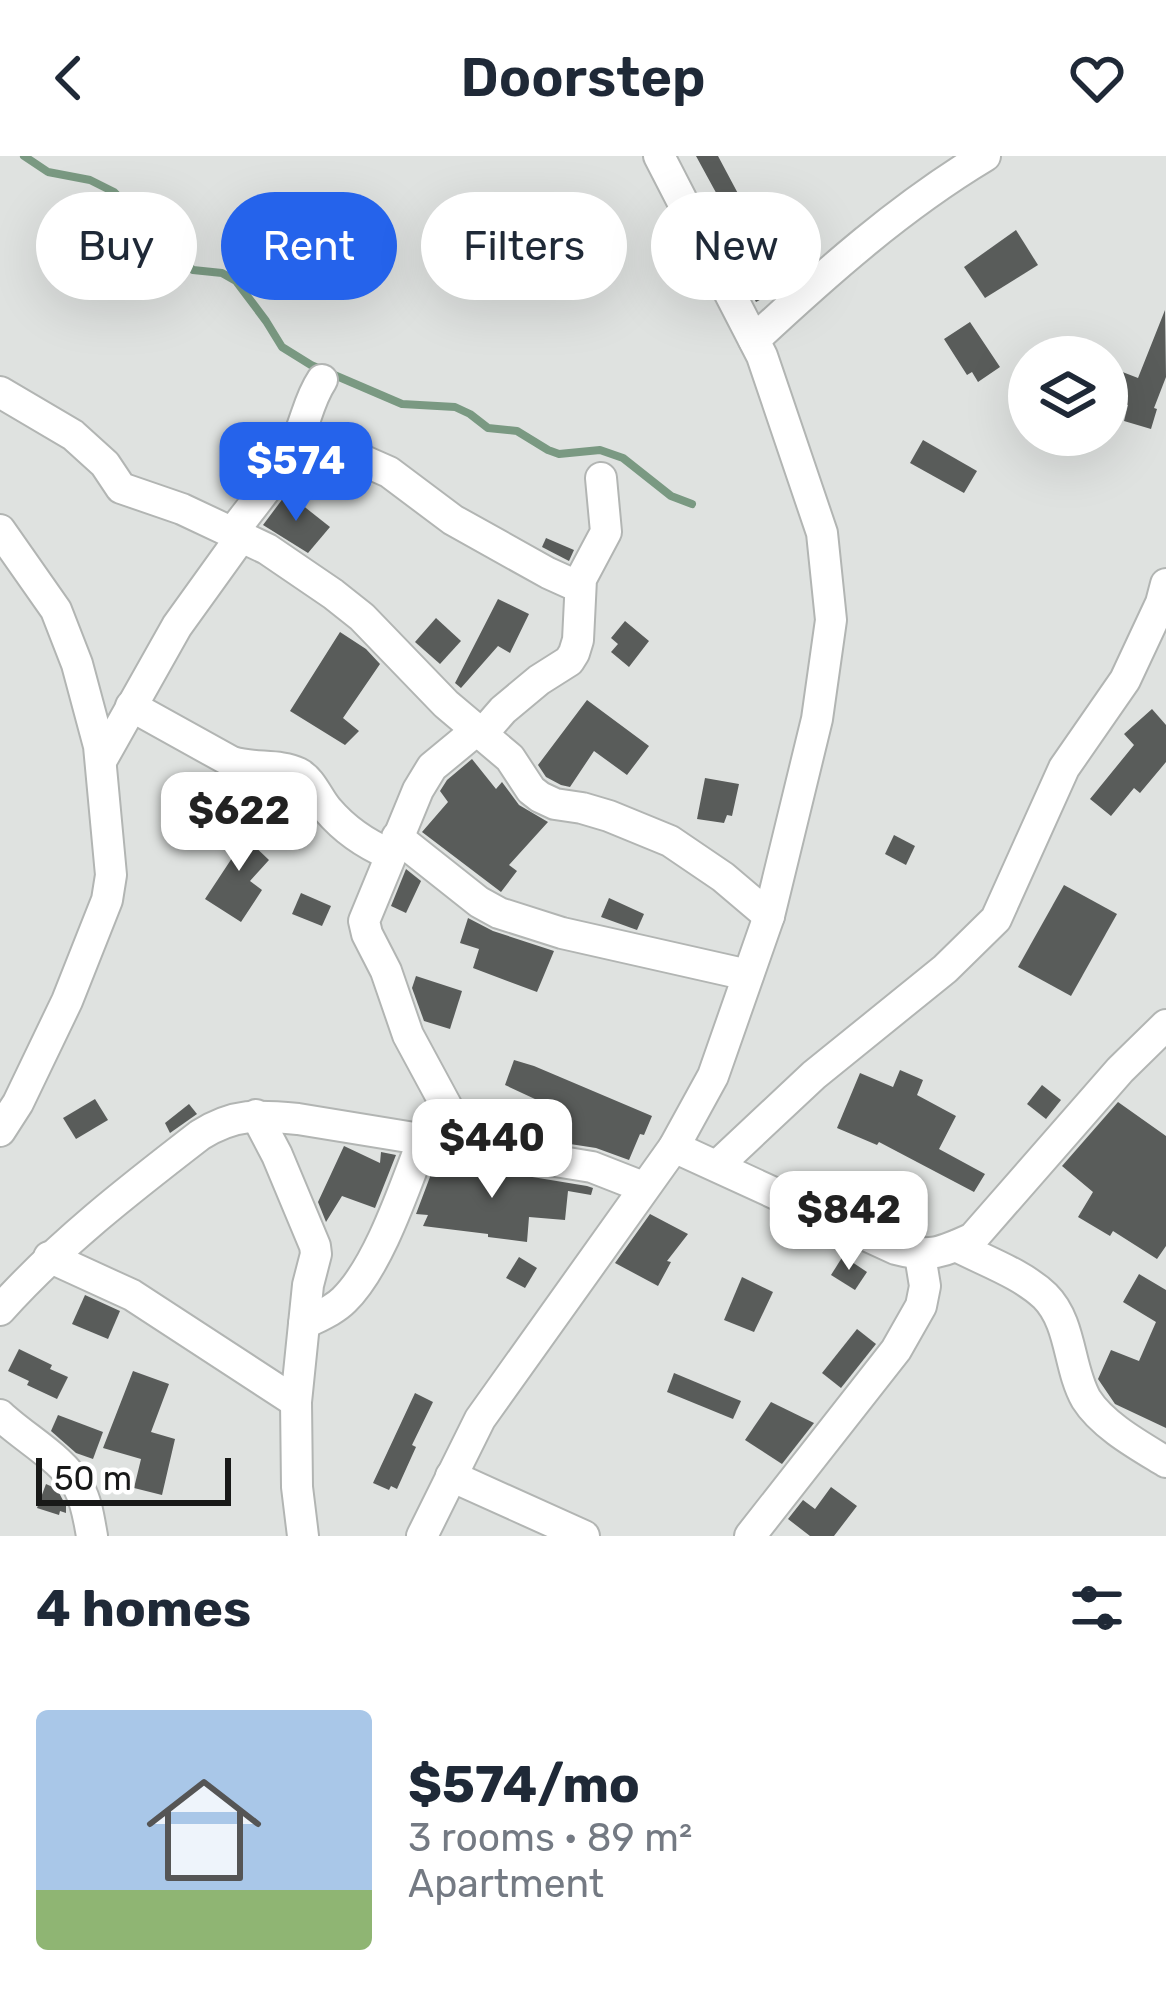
<!DOCTYPE html>
<meta charset="utf-8">
<style>
:root{--surface:#fff;--page:#f2f2f3;--text:#1f2937;--muted:#747a83;--accent:#2563eb}
body{margin:0;font-family:Rubik,sans-serif;background:var(--page);color:var(--text);height:100vh;display:flex;flex-direction:column;font-size:45px;white-space:nowrap}
*{box-sizing:border-box;margin:0}
p{font-size:39px;color:var(--muted)}
.icon{flex:none;width:66px;height:66px;fill:none;stroke:currentColor;stroke-width:2;stroke-linecap:round;stroke-linejoin:round}
.map{position:relative;height:1380px;overflow:hidden}
.drawer{display:flex;flex-direction:column;background:var(--surface);flex:1}
.drawer>*{flex:none}
.banner{position:absolute;left:36px;top:36px;width:1095px;height:108px;display:flex;gap:24px}
.tools{position:absolute;left:1008px;top:180px;display:grid;gap:24px}
.tools a{display:grid;place-items:center;width:120px;height:120px;border-radius:50%;background:var(--surface);box-shadow:0 12px 48px #0002;font-size:60px}
.scale{position:absolute;left:36px;bottom:30px;width:195px;box-sizing:border-box;padding-left:12px;border:6px solid #181918;border-top:0;font-size:33px;line-height:42px;white-space:nowrap;color:#181918;-webkit-text-stroke:9px #fff;paint-order:stroke}
.price{position:absolute;translate:-50% -102px;padding:0 27px;border-radius:24px;background:#fff;color:#222;font-size:39px;line-height:78px;filter:drop-shadow(0 3px 6px #0008)}
.price::after{content:'';position:absolute;left:50%;top:72px;width:36px;height:27px;margin-left:-18px;background:inherit;clip-path:polygon(0 0,100% 0,50% 100%)}
.price.on{background:var(--accent);color:#fff}
ul{padding:0;list-style:none}
li{display:flex;align-items:center;gap:36px;height:300px;padding:0 36px}
li span{display:grid;place-items:center;flex:none;width:336px;height:240px;border-radius:12px;color:#555}
li>.icon{margin-inline-start:auto}
span .icon{width:144px;height:144px;fill:#fffc;stroke-width:1}
li b{font-size:51px}
h2{display:flex;justify-content:space-between;align-items:center;height:144px;padding:0 36px;font-size:51px}
.tag{padding:0 42px;border-radius:54px;background:var(--surface);box-shadow:0 12px 48px #0002;font-size:42px;line-height:108px}
.tag.on{background:var(--accent);color:#fff}
header{display:flex;justify-content:space-between;align-items:center;height:156px;padding:0 36px;background:var(--surface);font-size:54px;font-weight:600}
.map>svg:first-child{display:block}
.lines{fill:none;stroke-linecap:round;stroke-linejoin:round}
.stream{stroke:#7a9982;stroke-width:8}
.building{fill:#595c5a}
.minor-casing{stroke:#b2b5b3;stroke-width:34}
.minor{stroke:#fff;stroke-width:30}
</style>
<header><svg class="icon" aria-label="back" viewBox="0 0 24 24"><path d="M15 5l-7 7 7 7"/></svg>Doorstep<svg class="icon" aria-label="heart" viewBox="0 0 24 24"><path d="M12 20l-8-8c-3-5 5-10 8-4 3-6 11-1 8 4z"/></svg></header>
<div class="map">
<svg width="1166" height="1380" viewBox="0 0 1166 1380">
<rect width="100%" height="100%" fill="#dfe2e0"/>
<g class="lines">
<polyline class="stream" points="24,0 48,16 90,24 114,36 153,76 159,87 193,114 222,117 236,125 266,165 282,191 311,209 402,248 455,251 470,258 488,272 517,275 548,294 559,298 600,294 623,302 671,340 692,348"/>
</g>
<g class="building">
<polygon points="696,0 718,0 759,77 776,68 795,103 766,119 775,136 756,146 713,62 726,55"/>
<polygon points="1016,74 1038,109 985,142 964,111"/>
<polygon points="1165,154 1166,221 1154,252 1157,253 1151,273 1124,265 1128,249 1107,241 1107,210 1138,222"/>
<polygon points="970,166 1000,211 978,226 972,216 967,219 944,183"/>
<polygon points="923,284 977,315 964,337 910,307"/>
<polygon points="287,337 330,371 308,397 263,369"/>
<polygon points="546,382 574,394 569,405 542,391"/>
<polygon points="498,443 529,458 510,497 498,490 461,532 455,527"/>
<polygon points="436,462 461,485 440,508 415,486"/>
<polygon points="625,465 649,485 629,511 611,496 618,488 611,482"/>
<polygon points="340,476 366,493 380,508 343,562 359,575 345,589 290,555"/>
<polygon points="587,544 649,590 627,619 594,595 570,631 561,629 546,621 538,609"/>
<polygon points="1152,553 1166,569 1166,606 1140,637 1134,632 1111,660 1090,643 1134,589 1124,578"/>
<polygon points="472,603 496,633 502,626 519,649 548,666 509,709 517,715 501,736 422,676 448,646 440,635 447,624"/>
<polygon points="705,622 739,628 732,660 727,659 724,667 697,663"/>
<polygon points="246,663 262,677 251,687 269,704 250,725 262,734 241,766 205,743 236,696 225,686"/>
<polygon points="894,679 915,690 906,709 885,698"/>
<polygon points="406,713 421,725 406,757 391,750"/>
<polygon points="1064,729 1117,758 1071,840 1018,811"/>
<polygon points="301,737 331,750 322,770 292,758"/>
<polygon points="609,742 644,758 637,774 601,761"/>
<polygon points="468,762 493,775 554,795 537,836 473,812 479,793 460,787"/>
<polygon points="416,820 462,835 450,873 424,865 412,832"/>
<polygon points="514,904 534,910 652,960 644,979 640,978 629,1004 596,992 557,986 565,957 505,929"/>
<polygon points="900,914 923,924 917,939 956,960 939,993 985,1018 974,1036 879,986 877,989 837,972 860,917 893,931"/>
<polygon points="1042,929 1061,944 1046,963 1027,948"/>
<polygon points="95,943 108,964 76,983 63,962"/>
<polygon points="1118,946 1166,980 1166,1090 1157,1103 1113,1075 1110,1080 1078,1061 1093,1036 1062,1010"/>
<polygon points="189,948 197,958 170,977 165,967"/>
<polygon points="344,990 380,1007 381,996 396,999 375,1052 342,1040 326,1066 318,1046"/>
<polygon points="436,1005 587,1030 593,1032 591,1039 568,1035 565,1064 529,1061 527,1086 488,1081 488,1078 423,1070 428,1059 416,1058"/>
<polygon points="650,1058 688,1078 667,1105 671,1106 658,1130 615,1107"/>
<polygon points="843,1100 867,1116 855,1134 831,1119"/>
<polygon points="519,1101 537,1112 525,1132 506,1122"/>
<polygon points="1139,1118 1166,1134 1166,1272 1115,1248 1098,1223 1111,1194 1139,1205 1156,1166 1123,1146"/>
<polygon points="742,1121 773,1136 754,1176 724,1164"/>
<polygon points="85,1139 120,1155 108,1183 72,1168"/>
<polygon points="857,1173 876,1188 841,1232 822,1217"/>
<polygon points="19,1193 52,1209 50,1213 68,1221 57,1243 27,1229 29,1225 8,1215"/>
<polygon points="133,1215 169,1228 151,1276 175,1283 162,1339 134,1332 141,1303 103,1292"/>
<polygon points="674,1217 741,1245 733,1263 667,1236"/>
<polygon points="415,1237 433,1246 412,1289 416,1291 397,1333 391,1330 389,1334 373,1327"/>
<polygon points="771,1246 814,1267 782,1308 745,1284"/>
<polygon points="58,1259 103,1276 93,1303 76,1297 51,1275"/>
<polygon points="46,1328 57,1333 66,1350 66,1357 60,1355 59,1359 37,1352"/>
<polygon points="831,1331 857,1350 834,1380 810,1380 788,1363 803,1344 815,1353"/>
</g>
<g class="lines">
<defs>
<g id="minor">
<path d="M754 184C826 117 900 51 985 0"/>
<polyline points="0,236 73,279 105,308 121,332 182,353 267,393 333,438 362,461 446,548 510,602 531,634 540,641 555,648 582,652 609,660 670,685 723,721 769,760"/>
<polyline points="299,280 321,286 389,316 453,364 548,417 579,431"/>
<polyline points="0,374 56,454 77,508 99,590 111,719 107,744 67,845 18,947 0,975"/>
<path d="M232 377C254 348 278 320 295 288 306 267 308 245 322 224"/>
<path d="M131 550 232 606C253 613 280 608 298 617 312 624 318 643 328 654 345 674 366 688 389 698"/>
<polyline points="483,577 503,554 539,524 569,505 574,497 578,484 581,423 606,376 601,322"/>
<polyline points="101,605 177,470 241,381"/>
<polyline points="397,681 479,746 499,757 562,777 748,819"/>
<polyline points="256,959 277,999 315,1090 316,1098 308,1129 296,1246 297,1331 303,1380"/>
<path d="M674 991 896 1093C930 1102 943 1096 973 1082L1120 914 1166 869"/>
<polyline points="469,992 408,879 386,815 367,778 364,765 418,634 432,611 478,573"/>
<polyline points="717,1010 814,919 945,813 996,763 1064,612 1125,524 1161,447 1166,428"/>
<path d="M956 1090C985 1105 1022 1118 1045 1140 1072 1167 1068 1211 1086 1243 1103 1270 1140 1290 1166 1306"/>
<polyline points="49,1101 132,1139 296,1246"/>
<path d="M0 1154C59 1088 130 1033 200 979 235 957 258 959 298 963L592 1011 643 1031"/>
<path d="M304 1168C317 1161 333 1155 344 1144 379 1110 405 1030 423 984"/>
<path d="M0 1259C24 1282 64 1303 79 1332 87 1347 89 1364 92 1380"/>
<polyline points="451,1320 584,1380"/>
<polyline points="422,1380 480,1263 674,991 713,920 769,760 817,563 831,464 822,377 762,200 659,0"/>
<polyline points="750,1380 896,1194 921,1150 925,1130 920,1099"/>
</g>
</defs>
<use href="#minor" class="minor-casing"/>
<use href="#minor" class="minor"/>
</g>
</svg>
<div class="tools">
<a><svg class="icon" aria-label="layers" viewBox="0 0 24 24"><path d="M12 4l9 5-9 5-9-5zM3 14l9 5 9-5"/></svg></a>
</div>
<div class="scale">50 m</div>
<b class="price on" style="left:296px;top:368px">$574</b>
<b class="price" style="left:239px;top:718px">$622</b>
<b class="price" style="left:492px;top:1045px">$440</b>
<b class="price" style="left:849px;top:1117px">$842</b>
<div class="banner">
<a class="tag">Buy</a>
<a class="tag on">Rent</a>
<a class="tag">Filters</a>
<a class="tag">New</a>
</div>
</div>
<section class="drawer">
<h2>4 homes<svg class="icon" aria-label="filters" viewBox="0 0 24 24"><path d="M4 7h16M4 17h16"/><circle cx="9" cy="7" r="2"/><circle cx="15" cy="17" r="2"/></svg></h2>
<ul>
<li><span style="background:linear-gradient(#a9c7e8 75%,#8fb573 0)"><svg class="icon" aria-label="home" viewBox="0 0 24 24"><path d="M3 11l9-7 9 7M6 9v11h12V9"/></svg></span><div><b>$574/mo</b><p>3 rooms · 89 m²</p><p>Apartment</p></div></li>
</ul>
</section>
